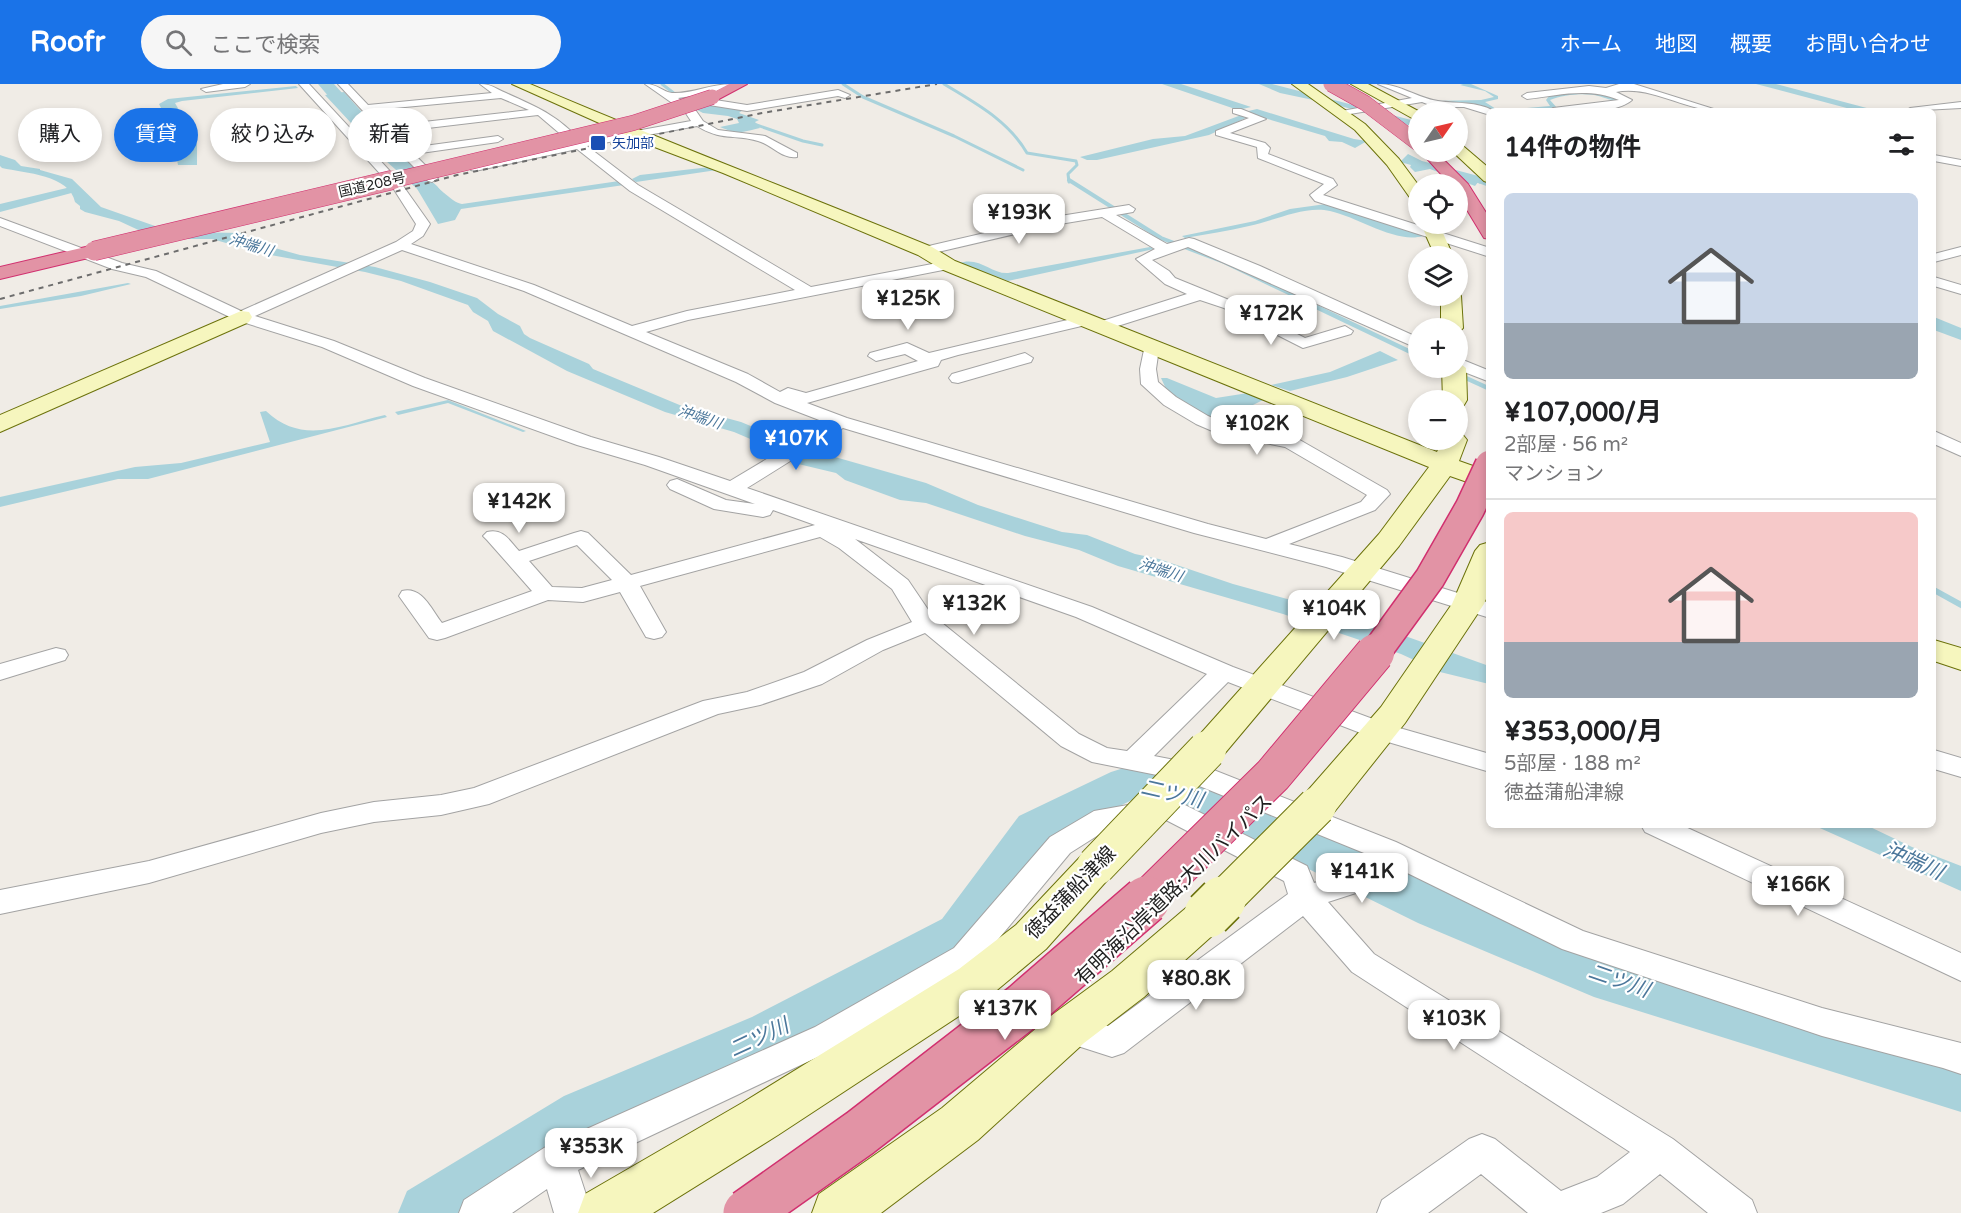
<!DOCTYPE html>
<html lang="ja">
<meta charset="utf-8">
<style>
:root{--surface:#fff;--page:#f6f6f6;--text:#202124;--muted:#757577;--line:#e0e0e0;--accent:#1a73e8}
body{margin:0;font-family:"Varela Round","Noto Sans JP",sans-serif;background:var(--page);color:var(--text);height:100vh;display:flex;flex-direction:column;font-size:22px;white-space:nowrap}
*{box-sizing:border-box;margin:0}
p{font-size:20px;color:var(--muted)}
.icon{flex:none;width:33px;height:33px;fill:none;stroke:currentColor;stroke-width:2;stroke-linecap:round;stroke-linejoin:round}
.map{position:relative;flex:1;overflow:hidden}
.panel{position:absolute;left:1486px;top:24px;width:450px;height:720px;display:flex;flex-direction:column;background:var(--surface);border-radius:9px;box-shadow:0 3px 9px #0003}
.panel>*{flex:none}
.guide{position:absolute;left:18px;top:24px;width:570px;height:54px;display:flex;gap:12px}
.needle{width:39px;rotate:56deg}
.tools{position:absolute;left:1408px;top:18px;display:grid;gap:12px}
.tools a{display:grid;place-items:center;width:60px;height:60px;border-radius:50%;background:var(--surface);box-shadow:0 3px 9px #0003;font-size:30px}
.price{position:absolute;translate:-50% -51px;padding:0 14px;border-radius:12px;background:#fff;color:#222;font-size:20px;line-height:39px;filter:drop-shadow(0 2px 3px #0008)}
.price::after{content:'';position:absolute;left:50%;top:36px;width:18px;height:14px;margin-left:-9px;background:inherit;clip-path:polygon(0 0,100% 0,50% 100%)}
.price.selected{background:var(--accent);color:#fff}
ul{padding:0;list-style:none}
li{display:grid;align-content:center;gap:12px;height:318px;padding:0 18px}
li+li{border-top:2px solid var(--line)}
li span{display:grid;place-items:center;height:186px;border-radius:9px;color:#555}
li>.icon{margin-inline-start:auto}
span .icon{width:108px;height:108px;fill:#fffc;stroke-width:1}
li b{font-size:26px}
h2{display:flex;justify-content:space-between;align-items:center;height:72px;padding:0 18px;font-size:26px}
.chip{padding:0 21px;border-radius:27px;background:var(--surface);box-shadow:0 3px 9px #0003;font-size:21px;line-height:54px}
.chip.selected{background:var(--accent);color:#fff}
header{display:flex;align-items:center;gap:36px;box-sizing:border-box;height:84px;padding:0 30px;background:var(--accent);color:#fff}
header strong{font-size:28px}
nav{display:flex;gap:33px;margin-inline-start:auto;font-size:21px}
.search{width:420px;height:54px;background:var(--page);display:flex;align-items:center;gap:15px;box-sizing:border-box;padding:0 21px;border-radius:33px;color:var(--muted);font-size:22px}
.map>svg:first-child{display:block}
.water{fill:#a9d2db}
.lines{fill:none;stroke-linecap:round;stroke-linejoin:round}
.stream-far3{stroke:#a9d2db;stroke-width:3}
.stream-far2{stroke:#a9d2db;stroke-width:4}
.stream-far1{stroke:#a9d2db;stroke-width:4.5}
.stream{stroke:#a9d2db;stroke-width:6}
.canal{fill:#a9d2db;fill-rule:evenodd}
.river{fill:#a9d2db;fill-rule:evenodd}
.street-casing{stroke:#a3a3a3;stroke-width:2}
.secondary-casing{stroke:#6c720b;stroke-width:2}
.highway-casing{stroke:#d1306f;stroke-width:2}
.street{fill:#fff;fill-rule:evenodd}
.secondary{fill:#f6f6be;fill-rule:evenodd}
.highway{fill:#e293a5;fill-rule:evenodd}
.rail{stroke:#6d6d6d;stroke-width:2;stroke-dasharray:5 5;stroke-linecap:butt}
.secondary-bridge-far1-casing{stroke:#6c720b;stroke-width:40;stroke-linecap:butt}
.secondary-bridge-casing{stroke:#6c720b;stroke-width:50;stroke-linecap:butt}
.highway-bridge-far4-casing{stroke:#d1306f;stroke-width:16;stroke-linecap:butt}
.highway-bridge-far3-casing{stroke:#d1306f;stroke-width:20;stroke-linecap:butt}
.highway-bridge-far2-casing{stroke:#d1306f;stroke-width:32;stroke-linecap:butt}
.highway-bridge-far1-casing{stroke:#d1306f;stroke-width:40;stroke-linecap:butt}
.highway-bridge-casing{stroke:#d1306f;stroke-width:50;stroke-linecap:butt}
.secondary-bridge-far1{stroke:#f6f6be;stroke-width:38}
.secondary-bridge{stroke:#f6f6be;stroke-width:47}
.highway-bridge-far4{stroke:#e293a5;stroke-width:15}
.highway-bridge-far3{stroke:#e293a5;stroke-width:19}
.highway-bridge-far2{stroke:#e293a5;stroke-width:29}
.highway-bridge-far1{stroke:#e293a5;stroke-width:38}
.highway-bridge{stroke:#e293a5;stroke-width:47}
.transit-dot{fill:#1a4fb4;stroke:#fff;stroke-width:2}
.labels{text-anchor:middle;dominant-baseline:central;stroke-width:4.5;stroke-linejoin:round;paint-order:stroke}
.far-transit-label{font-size:14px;fill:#164399;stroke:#fff;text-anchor:start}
.far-street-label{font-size:14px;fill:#1f1f1f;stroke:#fff}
.far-water-label{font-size:15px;font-style:italic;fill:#4b779b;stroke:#fff}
.near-street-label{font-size:20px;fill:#1f1f1f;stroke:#fff}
.near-water-label{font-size:21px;font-style:italic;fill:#4b779b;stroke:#fff}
</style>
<header>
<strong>Roofr</strong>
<div class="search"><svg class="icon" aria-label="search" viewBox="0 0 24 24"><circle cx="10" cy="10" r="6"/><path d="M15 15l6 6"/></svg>ここで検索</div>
<nav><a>ホーム</a><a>地図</a><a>概要</a><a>お問い合わせ</a></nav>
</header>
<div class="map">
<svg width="1961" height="1129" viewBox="0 0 1961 1129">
<rect width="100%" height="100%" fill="#f0ece6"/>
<g class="water">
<polygon points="1162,0 1181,0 1251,23 1238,26"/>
<path d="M1463 0H1471L1498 12V15L1485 18 1496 25 1505 26 1550 22 1546 16 1549 12 1592 7 1622 16C1611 18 1605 13 1594 11 1581 9 1562 11 1550 16L1558 25 1493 27 1471 19 1433 17 1481 16 1494 13 1485 7 1460 1Z"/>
<polygon points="1756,0 1776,0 1878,27 1858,27"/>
<polygon points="296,2 298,4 182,17 175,19 179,26 163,28 159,20 168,15"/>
<polygon points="344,8 385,54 382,55 393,67 380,70 325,11"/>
<path d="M689 12 744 25 739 29 759 36 755 38 760 44C743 48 738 51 720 43L739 39 737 35 728 32 703 29 676 15Z"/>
<polygon points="1257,25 1354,55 1367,57 1355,64 1342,58 1329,57 1325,52 1244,28"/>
<polygon points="1244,30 1250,32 1209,51 1097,76 1087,76 1080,73 1153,55 1185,52"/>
<polygon points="188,43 197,60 197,81 178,81 171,46"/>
<polygon points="1408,70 1422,77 1482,93 1475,102 1430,85 1415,88 1410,83 1411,81 1400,78"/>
<path d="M0 71 15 76 21 82 40 85V86L72 95 101 123 155 142 181 148 243 149 246 151 243 154 246 156 300 171 375 183 430 198 477 214 498 230 520 242 524 250 530 254 589 280 593 285 682 322 741 338 807 365 926 399 978 421 1040 441 1062 448 1087 451 1135 470 1159 475 1233 500 1352 533 1489 582V600L1440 588 1401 570 1283 530 1118 482 1079 466 1025 452 926 419 900 416 845 396 836 389 794 379 779 373 762 360 734 348 665 328 567 287 493 247 488 237 473 228 468 221 401 197 365 188 265 170 212 155H174L145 149 119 137 85 128 80 125V122L75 118C70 91 25 89 2 84L0 82Z"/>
<polygon points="710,83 717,86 636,98 632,95 640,91"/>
<path d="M425 93C435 99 452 119 462 120L619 97 624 101 461 125 455 136 438 140 416 103 407 97Z"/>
<path d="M1326 120 1420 146 1423 152C1396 160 1358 133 1330 127 1305 121 1274 137 1249 142 1228 147 1206 150 1185 154L1182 152 1255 137 1290 125Z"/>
<path d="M1150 163 1154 165 1008 197 959 179C980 172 991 190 1008 189Z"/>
<polygon points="128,199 131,200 81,212 0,225 0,222"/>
<polygon points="1934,233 1961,244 1961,256 1934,246"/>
<polygon points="1380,267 1398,276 1347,293 1290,307 1271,301 1330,288"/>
<polygon points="1161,294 1167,294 1216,314 1248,309 1263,316 1245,325 1247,335 1258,344 1252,346 1223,343 1167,307"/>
<polygon points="448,316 526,347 523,348 448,319 398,331 395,328"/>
<path d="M266 327C303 362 341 341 385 331L387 333 148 395H118L0 423V413L135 383 181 379 270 358 260 328Z"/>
<polygon points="1813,741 1866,741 1912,763 1961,782 1961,807"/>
</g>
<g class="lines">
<g class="stream-far3">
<polyline points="662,0 675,10"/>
<polyline points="843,0 863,13 954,52 1023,86"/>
<path d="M944 0C975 19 1008 36 1027 69L1076 77 1077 81 1068 90 1069 98"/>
<polyline points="751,39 803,57 822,61"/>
<polyline points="1472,95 1480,98"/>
</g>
<g class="stream-far2">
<polyline points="1069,96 1161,154 1224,178 1312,220"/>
<polyline points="1476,96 1490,101"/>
</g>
<g class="stream-far1">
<polyline points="1308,219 1419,272"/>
<polyline points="1444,284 1490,305"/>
</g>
<polyline class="stream" points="1934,506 1961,521"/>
<g class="canal">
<polygon points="1259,0 1272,0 1419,38 1419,44 1337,21 1280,9"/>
<polygon points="75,102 79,103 79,107 0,128 0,120"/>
</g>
<g class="river">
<polygon points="318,0 334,0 389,61 437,102 440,106 437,110 423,110 377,69"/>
<polygon points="1127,683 1227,706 1454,811 1622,877 1961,976 1961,1028 1594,913 1418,839 1199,731 1132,716 1051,756 978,863 790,967 606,1050 485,1129 398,1129 407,1107 564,1012 752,933 942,835 1019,732 1111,688"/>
</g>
<defs>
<g id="street">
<polygon points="223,0 250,0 245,3 206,8 201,5"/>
<path d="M299 0H309L401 99 430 140 423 152 411 160 534 201 632 242 687 227 795 206 630 107 577 65 475 87 471 86V82L571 59 538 31 394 48 399 55 396 58 402 65 498 52 503 55 498 58 414 70 438 94 432 98 428 97 404 73 392 71V67L384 56 387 53 338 0H348L368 21 492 9 480 0C492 0 496 5 506 9 537 23 557 31 581 57L691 37 685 28 645 0C658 0 663 8 672 9 692 10 711 0 731 0L712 9 678 14 694 24 703 37 718 46 765 52 797 69V73C783 76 771 60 758 57 734 50 721 57 697 42L587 62 638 101 811 203 948 177 955 181 948 185 688 236 646 248 748 290 780 308 788 304 806 309 918 277 905 270 876 277 868 272 870 269 907 259 929 269 1084 232 1090 234 1092 237 1090 240 958 271 941 276 938 282 807 319 847 334 1208 440 1266 455 1361 418 1367 411 1285 363 1217 349 1196 340 1164 321 1141 300 1140 285 1145 261H1157L1159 264 1156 285 1158 298 1176 313 1208 332 1228 341 1298 355 1387 406 1390 410 1375 426 1289 460 1342 473 1490 519V534L1326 483 1194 449 843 344 747 404 1092 523 1233 583 1389 641 1490 670V688L1371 653 1228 598 1154 672 1201 681 1396 758 1583 847 1822 924 1961 959V990L1943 984 1822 952 1562 865 1389 780 1359 808 1328 818 1374 870 1673 1055 1752 1116 1757 1129H1708L1660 1090 1623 1120 1601 1129H1528L1481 1090 1428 1129H1377L1382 1116 1469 1055 1482 1050 1495 1055 1561 1107 1597 1093 1630 1068 1352 888 1303 832 1124 969 1112 973 1056 955 1051 945 1056 935 1068 930 1108 942 1288 810 1284 797 1164 735 1111 743 1070 769 976 882 839 963 578 1086 592 1129H554L547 1105 512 1129H459L464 1116 544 1064 815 943 954 864 1050 753 1094 727 1167 714 1177 717 1307 782 1314 799 1337 792 1364 769 1187 697 1092 678 1061 662 925 549 883 566 822 600 760 621 718 630 489 720 441 731 374 738 321 749 149 799 0 830V806L149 777 321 729 374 718 441 711 474 704 703 617 747 608 804 588 867 556 912 538 892 505 839 464 820 453 640 502 666 548 662 553 654 555 646 553 620 508 583 518 548 516 445 554 437 556 429 554 399 512 402 507C422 502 431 525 442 539L532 507 487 456 483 452 487 448C503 444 509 456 519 467L574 449 581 447 588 449 631 491 815 441 773 426 770 431 763 433 714 425 670 405 667 401 670 397 677 395 726 416 755 420 645 381 577 361 413 302 322 263 236 236 146 193 112 185 0 142V134L122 179 156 187 241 227 396 158 413 147 416 140 393 104ZM501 14 529 26 388 42 373 26ZM402 166 524 207 736 298 775 319 827 339 730 397 659 373 591 353 425 294 334 257 255 232ZM855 455 1076 533 1207 590 1127 667 1107 664 1079 650 931 530 908 496ZM577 461 612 496 582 504 552 503 529 477Z"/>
<path d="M1378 0C1400 0 1417 14 1438 17 1458 20 1476 17 1494 27H1490V31L1464 23H1435L1422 18 1338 32V28L1342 27 1412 14Z"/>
<path d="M1619 0H1634L1720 27C1685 27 1651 1 1616 8L1632 16C1615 31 1570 27 1548 27L1553 24 1619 16C1589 3 1559 11 1527 15L1522 12 1527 9 1589 2 1606 4Z"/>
<polygon points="838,6 850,11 845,14 838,12 747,27 709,21 704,18 709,15 747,21"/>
<polygon points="1961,18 1961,24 1905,27 1910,24"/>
<polygon points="1233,25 1241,25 1266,35 1230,49 1265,59 1270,64 1268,70 1333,95 1337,101 1323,111 1490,164 1490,173 1315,117 1310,111 1324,100 1258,74 1257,63 1216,51 1216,47 1249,34 1233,29"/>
<polygon points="1934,71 1961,76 1961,82 1934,77"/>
<polygon points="1129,121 1135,125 1133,128 1116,131 1167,160 1189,154 1194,155 1260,182 1419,254 1419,265 1188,163 1152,176 1169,187 1175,194 1234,218 1305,254 1345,242 1353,247 1351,250 1303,264 1224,224 1200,216 1105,246 1093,246 1091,243 1093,240 1187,210 1165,200 1136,175 1155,165 1102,133 1054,141 925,171 918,167 920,164 1054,133"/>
<polygon points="1961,163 1961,171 1934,178 1934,170"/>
<polygon points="1934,193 1961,201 1961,210 1934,202"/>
<polygon points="1025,269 1033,274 1031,278 958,299 952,298 949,294 952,290"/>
<polygon points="1458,274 1490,287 1490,298 1454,284 1458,284"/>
<polygon points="1934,347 1961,359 1961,372 1934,360"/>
<polygon points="56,564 65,566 68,571 65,576 0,596 0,580"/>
<polygon points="1934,666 1961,674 1961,693 1934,685"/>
<polygon points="1641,741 1681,741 1961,869 1961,897 1645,748"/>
</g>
<g id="secondary">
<path d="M512 0H530C663 57 798 108 932 163L955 177 1437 368 1442 356H1458V349L1463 351 1467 356 1459 377 1490 388V406L1450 392 1399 462 1220 675 1207 678 1194 675 1189 666 1194 657 1379 450 1429 383 941 185 918 171 723 89 644 59Z"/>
<polygon points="1292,0 1308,0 1365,40 1399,75 1419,102 1419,119 1413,118 1387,81 1355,46"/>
<polygon points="1351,0 1368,0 1420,28 1419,38"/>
<polygon points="1458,60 1463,62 1490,85 1490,99 1484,97 1453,68 1458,68"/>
<polygon points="1421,140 1439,140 1453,172 1435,172"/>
<polygon points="1458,208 1461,212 1463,244 1458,249 1458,244 1441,244 1441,212 1458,212"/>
<polygon points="241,227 249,228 252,233 249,238 0,348 0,331"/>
<polygon points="1458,278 1466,284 1467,316 1464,321 1458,323 1458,316 1443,316 1442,284 1458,284"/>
<polygon points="1490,458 1490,505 1484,520 1405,639 1331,732 1317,736 1303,732 1298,722 1303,712 1381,623 1452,520 1475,467 1480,461"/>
<polygon points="1934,556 1961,564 1961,586 1934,577"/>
<polygon points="1096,767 1110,771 1116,782 1110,793 1046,865 991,911 778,1051 653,1129 578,1129 585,1110 742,1019 959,885 1016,841 1082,771"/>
<polygon points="1208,813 1223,818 1229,830 1223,842 1144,913 1084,959 978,1056 881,1129 812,1129 819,1110 942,1024 1052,931 1112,887 1193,818"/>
</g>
<g id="highway">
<polygon points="729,0 747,0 717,16 707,16 705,13"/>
<polygon points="1421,68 1436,68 1468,100 1490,135 1490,155 1484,154 1458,111 1458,100 1450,100"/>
<polygon points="94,161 101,163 103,167 101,171 0,195 0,183"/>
</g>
</defs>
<use href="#street" class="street-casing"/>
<use href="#secondary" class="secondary-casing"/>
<use href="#highway" class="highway-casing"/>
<use href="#street" class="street"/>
<use href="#secondary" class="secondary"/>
<use href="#highway" class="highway"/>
<polyline class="rail" points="0,215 457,91 762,29 937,0"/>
<defs>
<g id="secondary-bridge-far1">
<polyline points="1096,782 1207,666"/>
<polyline points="1221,818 1317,722"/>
</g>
<polyline id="secondary-bridge" points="1208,830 1222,816"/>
<g id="highway-bridge-far4">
<polyline points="1331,0 1365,19 1419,60"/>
<polyline points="386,98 633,39 712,13"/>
</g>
<polyline id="highway-bridge-far3" points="94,167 392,96"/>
<polyline id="highway-bridge-far2" points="1374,571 1430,494 1470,424 1490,381"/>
<polyline id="highway-bridge-far1" points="1144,818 1273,691 1375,569"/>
<polyline id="highway-bridge" points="747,1129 860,1049 1024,922 1146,816"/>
</defs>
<use href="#secondary-bridge-far1" class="secondary-bridge-far1-casing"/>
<use href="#secondary-bridge" class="secondary-bridge-casing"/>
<use href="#highway-bridge-far4" class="highway-bridge-far4-casing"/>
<use href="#highway-bridge-far3" class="highway-bridge-far3-casing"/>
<use href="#highway-bridge-far2" class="highway-bridge-far2-casing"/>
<use href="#highway-bridge-far1" class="highway-bridge-far1-casing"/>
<use href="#highway-bridge" class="highway-bridge-casing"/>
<use href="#secondary-bridge-far1" class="secondary-bridge-far1"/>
<use href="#secondary-bridge" class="secondary-bridge"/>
<use href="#highway-bridge-far4" class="highway-bridge-far4"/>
<use href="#highway-bridge-far3" class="highway-bridge-far3"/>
<use href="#highway-bridge-far2" class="highway-bridge-far2"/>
<use href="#highway-bridge-far1" class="highway-bridge-far1"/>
<use href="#highway-bridge" class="highway-bridge"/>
</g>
<rect class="transit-dot" x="590" y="51" width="16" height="16" rx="3"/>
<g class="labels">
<g class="far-transit-label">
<text x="612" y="59">矢加部</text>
</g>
<g class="far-street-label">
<text transform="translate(372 101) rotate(-13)">国道208号</text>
</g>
<g class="far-water-label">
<text transform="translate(251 161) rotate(17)">沖端川</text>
<text transform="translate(700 333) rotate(19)">沖端川</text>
<text transform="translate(1161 486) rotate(18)">沖端川</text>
</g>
<g class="near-street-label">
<text transform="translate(1174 806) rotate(-44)">有明海沿岸道路;大川バイパス</text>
<text transform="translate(1071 809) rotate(-46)">徳益蒲船津線</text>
</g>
<g class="near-water-label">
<text transform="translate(1172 710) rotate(13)">二ツ川</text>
<text transform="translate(1913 777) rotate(24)">沖端川</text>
<text transform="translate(1619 897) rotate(19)">二ツ川</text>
<text transform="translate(759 954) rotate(-25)">二ツ川</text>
</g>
</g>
</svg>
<div class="tools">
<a><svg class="needle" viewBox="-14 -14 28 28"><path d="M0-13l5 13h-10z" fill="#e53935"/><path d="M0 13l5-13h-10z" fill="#757577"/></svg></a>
<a><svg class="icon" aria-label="locate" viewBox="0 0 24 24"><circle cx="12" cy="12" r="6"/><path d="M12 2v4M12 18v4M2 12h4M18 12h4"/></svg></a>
<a><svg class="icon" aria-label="layers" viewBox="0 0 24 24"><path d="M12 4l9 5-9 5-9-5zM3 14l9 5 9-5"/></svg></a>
<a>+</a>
<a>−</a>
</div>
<b class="price" style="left:1019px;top:161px">¥193K</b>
<b class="price" style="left:908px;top:247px">¥125K</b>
<b class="price" style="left:1271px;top:262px">¥172K</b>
<b class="price" style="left:1257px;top:372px">¥102K</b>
<b class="price selected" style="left:796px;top:387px">¥107K</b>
<b class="price" style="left:519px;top:450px">¥142K</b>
<b class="price" style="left:974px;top:552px">¥132K</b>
<b class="price" style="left:1334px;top:557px">¥104K</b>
<b class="price" style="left:1362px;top:820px">¥141K</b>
<b class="price" style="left:1798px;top:833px">¥166K</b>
<b class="price" style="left:1196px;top:927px">¥80.8K</b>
<b class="price" style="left:1005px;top:957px">¥137K</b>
<b class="price" style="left:1454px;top:967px">¥103K</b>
<b class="price" style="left:591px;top:1095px">¥353K</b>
<div class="guide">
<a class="chip">購入</a>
<a class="chip selected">賃貸</a>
<a class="chip">絞り込み</a>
<a class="chip">新着</a>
</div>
<section class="panel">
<h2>14件の物件<svg class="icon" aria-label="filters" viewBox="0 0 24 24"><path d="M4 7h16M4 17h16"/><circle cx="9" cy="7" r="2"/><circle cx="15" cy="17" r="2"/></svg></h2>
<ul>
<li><span style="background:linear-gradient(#c9d6e8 70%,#9aa5b1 0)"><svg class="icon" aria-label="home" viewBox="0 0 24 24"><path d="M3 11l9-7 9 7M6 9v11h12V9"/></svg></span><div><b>¥107,000/月</b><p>2部屋 · 56 m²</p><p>マンション</p></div></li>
<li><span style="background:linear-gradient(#f6c9c9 70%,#9aa5b1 0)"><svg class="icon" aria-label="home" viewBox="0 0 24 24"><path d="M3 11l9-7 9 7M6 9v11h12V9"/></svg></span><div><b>¥353,000/月</b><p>5部屋 · 188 m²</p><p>徳益蒲船津線</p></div></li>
</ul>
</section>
</div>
